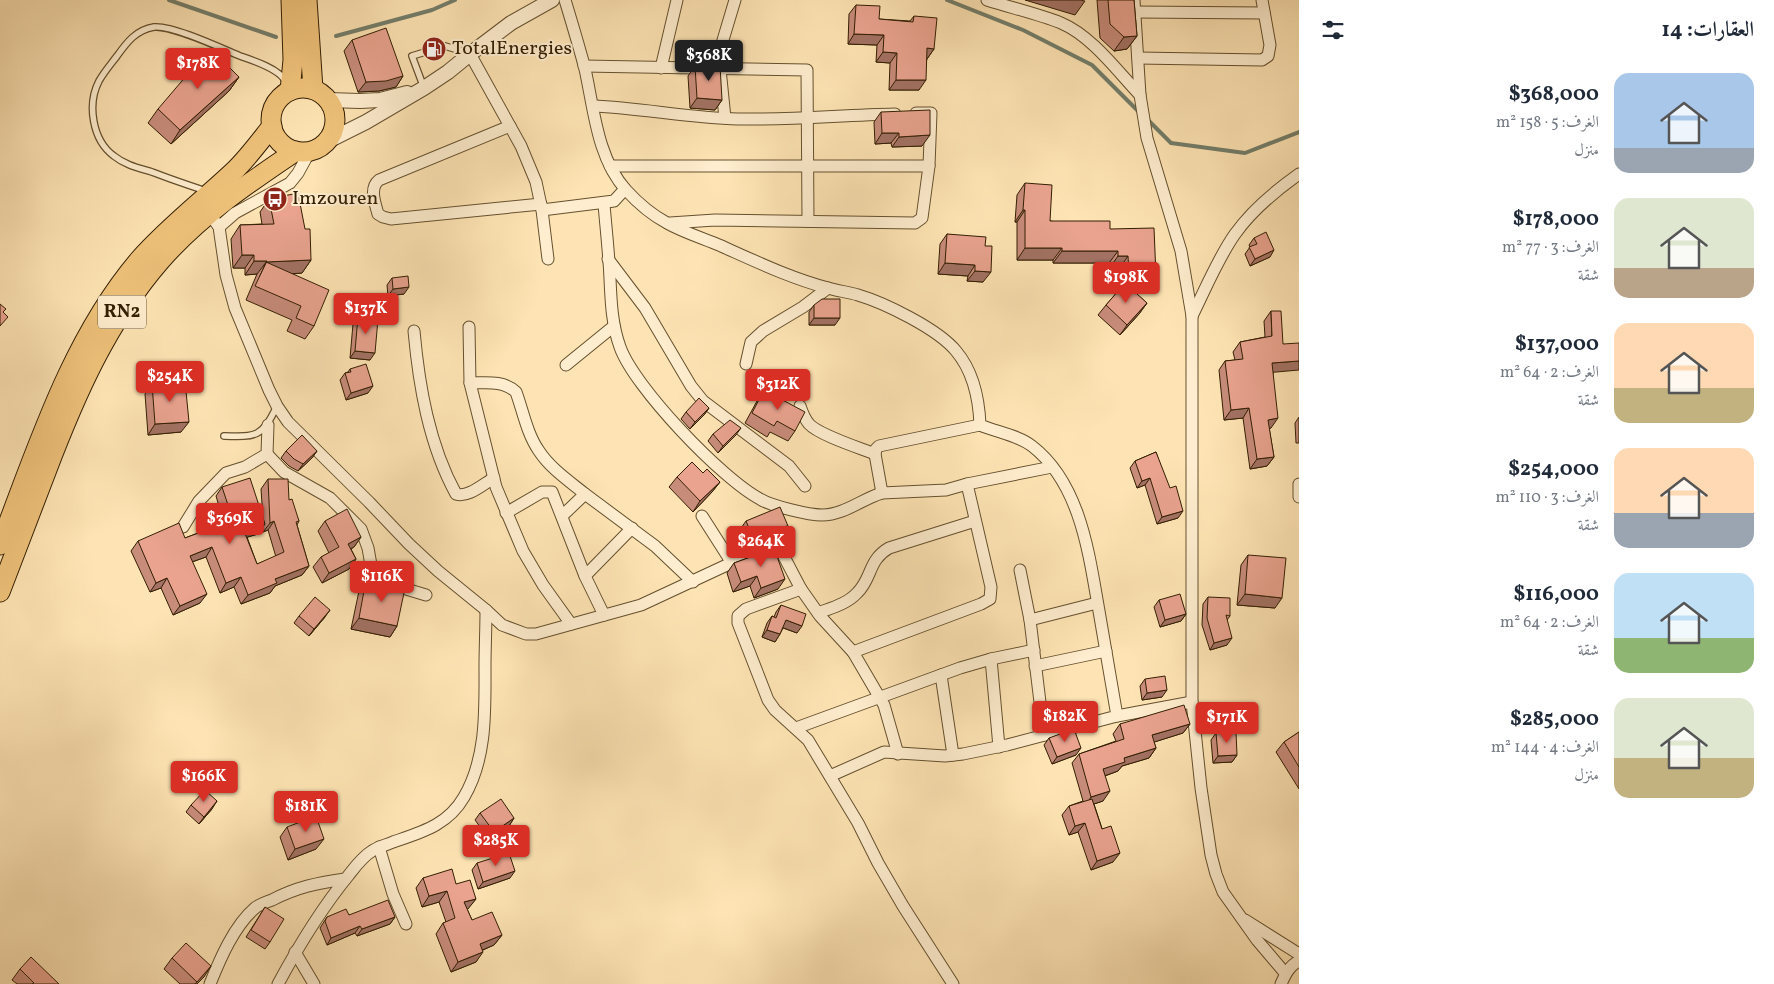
<!DOCTYPE html>
<html lang="ar">
<meta charset="utf-8">
<style>
:root{--surface:#fff;--page:#f6f6f7;--text:#1f2937;--muted:#747a83;--accent:#d93025}
body{margin:0;font-family:Vollkorn,Amiri,serif;background:var(--page);color:var(--text);direction:rtl;height:100vh;display:flex;flex-direction:column;font-size:19px;white-space:nowrap}
*{box-sizing:border-box;margin:0}
p{font-size:16px;color:var(--muted)}
.icon{flex:none;width:28px;height:28px;fill:none;stroke:currentColor;stroke-width:2;stroke-linecap:round;stroke-linejoin:round}
.map{position:relative;flex:1;overflow:hidden;direction:ltr}
.panel{display:flex;flex-direction:column;background:var(--surface);width:475px}
.panel>*{flex:none}
.price{position:absolute;translate:-50% -42px;padding:0 11px;border-radius:5px;background:var(--accent);color:#fff;font-size:16px;line-height:32px;filter:drop-shadow(0 1px 2px #0008)}
.price::after{content:'';position:absolute;left:50%;top:30px;width:15px;height:11px;margin-left:-8px;background:inherit;clip-path:polygon(0 0,100% 0,50% 100%)}
.price.selected{background:#222;color:#fff}
ul{padding:0;list-style:none}
li{display:flex;align-items:center;gap:15px;height:125px;padding:0 20px}
li span{display:grid;place-items:center;flex:none;width:140px;height:100px;border-radius:15px;color:#555}
li>.icon{margin-inline-start:auto}
span .icon{width:60px;height:60px;fill:#fffc;stroke-width:1}
li b{font-size:21px}
h2{display:flex;justify-content:space-between;align-items:center;height:60px;padding:0 20px;font-size:21px}
main{display:flex;flex:1;min-height:0}
.map>svg:first-child{display:block}
.lines{fill:none;stroke-linecap:round;stroke-linejoin:round}
.stream{stroke:#747e6b;stroke-width:4}
.service-casing{stroke:#65502e;stroke-width:8}
.minor-casing{stroke:#65502e;stroke-width:13}
.tertiary-casing{stroke:#65502e;stroke-width:16}
.trunk-casing{stroke:#321e02;stroke-width:21}
.service{stroke:#feedce;stroke-width:5.5}
.minor{stroke:#feedce;stroke-width:11}
.tertiary{stroke:#feedce;stroke-width:14}
.trunk{stroke:#efc27a;stroke-width:19}
.wall{fill:#c88c7b;stroke:#321e02;fill-rule:evenodd}
.shaded-wall{fill:#a37264;stroke:#321e02}
.building{fill:#e9a38f;stroke:#321e02}
.labels{text-anchor:middle;dominant-baseline:central;stroke-width:4;stroke-linejoin:round;paint-order:stroke}
.shield{fill:#feedce;stroke:#6f5c3f;stroke-width:1}
.shield-label{font-size:19px;font-weight:bold;fill:#321e02}
.poi-label{font-size:20px;fill:#321e02;stroke:#feedce;text-anchor:start}
</style>
<main>
<section class="panel">
<h2>العقارات: 14<svg class="icon" aria-label="filters" viewBox="0 0 24 24"><path d="M4 7h16M4 17h16"/><circle cx="9" cy="7" r="2"/><circle cx="15" cy="17" r="2"/></svg></h2>
<ul>
<li><span style="background:linear-gradient(#a9c7e8 75%,#9aa5b1 0)"><svg class="icon" aria-label="home" viewBox="0 0 24 24"><path d="M3 11l9-7 9 7M6 9v11h12V9"/></svg></span><div><b>$368,000</b><p>الغرف: 5 · 158 m²</p><p>منزل</p></div></li>
<li><span style="background:linear-gradient(#dfe7d0 70%,#b9a48a 0)"><svg class="icon" aria-label="home" viewBox="0 0 24 24"><path d="M3 11l9-7 9 7M6 9v11h12V9"/></svg></span><div><b>$178,000</b><p>الغرف: 3 · 77 m²</p><p>شقة</p></div></li>
<li><span style="background:linear-gradient(#ffd9b3 65%,#c2b280 0)"><svg class="icon" aria-label="home" viewBox="0 0 24 24"><path d="M3 11l9-7 9 7M6 9v11h12V9"/></svg></span><div><b>$137,000</b><p>الغرف: 2 · 64 m²</p><p>شقة</p></div></li>
<li><span style="background:linear-gradient(#ffd9b3 65%,#9aa5b1 0)"><svg class="icon" aria-label="home" viewBox="0 0 24 24"><path d="M3 11l9-7 9 7M6 9v11h12V9"/></svg></span><div><b>$254,000</b><p>الغرف: 3 · 110 m²</p><p>شقة</p></div></li>
<li><span style="background:linear-gradient(#bfe0f5 65%,#8fb573 0)"><svg class="icon" aria-label="home" viewBox="0 0 24 24"><path d="M3 11l9-7 9 7M6 9v11h12V9"/></svg></span><div><b>$116,000</b><p>الغرف: 2 · 64 m²</p><p>شقة</p></div></li>
<li><span style="background:linear-gradient(#dfe7d0 60%,#c2b280 0)"><svg class="icon" aria-label="home" viewBox="0 0 24 24"><path d="M3 11l9-7 9 7M6 9v11h12V9"/></svg></span><div><b>$285,000</b><p>الغرف: 4 · 144 m²</p><p>منزل</p></div></li>
</ul>
</section>
<div class="map">
<svg width="1299" height="984" viewBox="0 0 1299 984">
<rect width="100%" height="100%" fill="#fee4b4"/>
<filter id="stains"><feTurbulence type="fractalNoise" baseFrequency=".004" numOctaves="4"/><feColorMatrix values="0 0 0 0 .2 0 0 0 0 .09 0 0 0 0 .02 0 0 0 .5 -.17"/></filter>
<radialGradient id="worn" r=".72"><stop offset=".6" stop-color="#630" stop-opacity="0"/><stop offset="1" stop-color="#630" stop-opacity=".3"/></radialGradient>
<g class="lines">
<g class="stream">
<polyline points="169,0 276,37"/>
<polyline points="947,0 1023,30 1092,65 1139,112"/>
<polyline points="336,36 432,10 455,0"/>
<polyline points="1148,120 1171,143 1245,153 1299,132"/>
</g>
<defs>
<g id="service">
<polyline points="424,88 412,56 445,46 468,53"/>
<path d="M206 191C188 185 170 179 152 172 139 168 125 165 114 156 92 140 87 104 99 81 104 72 111 64 117 56 127 42 136 30 154 27 172 25 221 48 240 56 252 60 280 69 285 81"/>
<path d="M224 436C257 437 262 437 277 406"/>
</g>
<g id="minor">
<path d="M565 0C572 23 579 46 585 69 594 109 597 158 626 190 637 202 652 215 667 223 683 232 702 238 719 245 755 261 790 278 828 288 838 291 848 292 858 295 885 303 938 329 956 351 973 371 979 399 980 425 996 432 1018 435 1032 446 1081 484 1089 555 1099 611 1105 646 1111 681 1117 716L1007 745 963 754 945 756 884 752 830 776"/>
<path d="M987 0C1012 8 1038 14 1061 23 1092 36 1118 72 1140 95"/>
<polyline points="1134,0 1140,95 1147,138 1181,251 1192,316 1192,702 1201,788 1211,855 1216,874 1223,892 1257,940 1285,973"/>
<polyline points="1135,12 1264,13"/>
<polyline points="470,54 521,146 536,182 542,210 548,259"/>
<polyline points="1138,58 1262,60 1268,56 1270,45 1262,0"/>
<polyline points="584,66 807,70 808,221"/>
<polyline points="661,68 677,0"/>
<path d="M593 106C642 108 689 118 738 119 790 120 843 115 895 114"/>
<polyline points="916,113 931,113 929,166"/>
<polyline points="725,118 720,69 723,40 735,0"/>
<path d="M510 126 379 180C369 188 375 203 378 214L383 217 391 219 541 204"/>
<polyline points="610,166 929,166 922,218 915,223 715,220 670,223"/>
<path d="M604 204C606 229 609 254 610 279 611 302 612 325 620 347 634 387 722 479 760 499 771 506 809 515 822 515 844 515 862 499 882 493"/>
<polyline points="542,210 614,201 625,189"/>
<polyline points="209,213 219,227 226,275 235,308 269,390 277,406 288,422 369,502 409,544 438,571 486,610 502,625 526,634 536,634 641,605 770,545 777,546 780,549 801,589 820,616 853,652 981,604 990,599 991,587 967,484 1052,467"/>
<polyline points="219,227 235,213 290,183 298,173 310,151"/>
<polyline points="608,259 645,308 691,386 703,401 789,466 805,486"/>
<path d="M1192 316C1205 290 1218 258 1235 234 1252 210 1275 191 1299 174"/>
<polyline points="469,327 470,383 496,487 523,551 543,585 571,624"/>
<path d="M414 331C419 386 429 445 456 494 468 498 483 484 494 478"/>
<polyline points="746,364 751,342 763,331 803,307 828,288"/>
<polyline points="566,365 614,326"/>
<path d="M470 383C486 383 503 380 516 392 523 411 527 434 539 451 550 468 569 481 585 494"/>
<path d="M800 406C802 412 804 418 809 424 819 435 860 448 875 454"/>
<polyline points="267,454 284,472 330,498 361,529 368,548 371,565 376,576 386,583 426,595"/>
<polyline points="967,484 946,490 882,493 875,454 876,449 879,446 980,425"/>
<polyline points="1299,484 1299,497"/>
<polyline points="506,513 542,492 552,492 585,576 604,615"/>
<polyline points="562,516 585,494 655,546 693,582"/>
<polyline points="702,516 732,563"/>
<polyline points="183,527 199,501 226,473 245,467 267,454 268,425"/>
<polyline points="1020,570 1030,620"/>
<polyline points="585,576 632,528"/>
<polyline points="801,589 746,609 738,616 738,623 768,700 775,710 808,740 858,823 878,863 903,906 953,984"/>
<path d="M818 613C831 608 847 604 857 593 872 579 868 560 889 548L975 521"/>
<polyline points="853,652 884,705 898,754"/>
<polyline points="991,659 999,747"/>
<polyline points="1035,666 1106,651"/>
<polyline points="941,675 953,755"/>
<polyline points="1117,716 1192,702"/>
<polyline points="796,728 960,668 991,659 1034,650"/>
<polyline points="1044,735 1030,620 1097,603"/>
<polyline points="379,847 393,894 406,924"/>
<polyline points="1245,920 1299,954"/>
<polyline points="295,952 314,984"/>
<path d="M210 984C220 959 234 926 255 908 259 905 266 902 272 900 297 887 317 883 345 879"/>
<path d="M278 984C298 947 321 909 348 876 355 867 362 857 372 851 378 847 386 845 393 842 422 832 448 825 464 797 487 758 485 710 485 667 485 648 486 629 486 610"/>
<path d="M1281 984C1285 975 1289 966 1299 961"/>
</g>
<g id="tertiary">
<polyline points="328,100 360,101 380,100 407,93"/>
<polyline points="326,142 366,122 424,88 448,72 470,54 511,23 552,0"/>
</g>
<g id="trunk">
<polyline points="307,0 313,89"/>
<circle cx="303" cy="120" r="32"/>
<polyline points="290,91 293,60 291,0"/>
<path d="M0 545C37 449 71 340 139 260 167 228 201 202 233 172 247 159 260 141 272 126"/>
<path d="M0 592C15 552 31 512 46 472 75 396 107 322 161 260 201 215 247 184 296 151"/>
</g>
</defs>
<use href="#service" class="service-casing"/>
<use href="#minor" class="minor-casing"/>
<use href="#tertiary" class="tertiary-casing"/>
<use href="#trunk" class="trunk-casing"/>
<use href="#service" class="service"/>
<use href="#minor" class="minor"/>
<use href="#tertiary" class="tertiary"/>
<use href="#trunk" class="trunk"/>
</g>
<g class="wall">
<polygon points="1097,0 1134,0 1137,36 1127,49 1114,51 1100,38"/>
<polygon points="856,5 879,19 910,21 914,16 934,49 927,59 919,90 889,90 890,63 876,62 877,45 848,44 849,14"/>
<polygon points="352,40 403,76 396,87 379,91 358,92 344,51"/>
<polygon points="695,66 722,100 715,110 690,108 688,76"/>
<polygon points="239,77 229,91 171,144 148,123 158,109"/>
<polygon points="881,112 922,146 892,147 891,143 875,144 874,122"/>
<polygon points="1025,183 1050,221 1110,229 1156,276 1147,288 1131,289 1147,303 1139,314 1120,335 1098,315 1106,305 1120,289 1120,268 1109,269 1109,263 1053,263 1053,260 1017,260 1017,222 1015,222 1017,195"/>
<polygon points="269,199 311,260 302,273 293,274 314,326 305,339 287,331 292,320 246,300 257,274 245,275 245,268 233,268 231,239 240,225 262,224 260,212"/>
<polygon points="947,234 985,246 983,282 967,281 968,276 938,274 940,244"/>
<polygon points="1254,238 1270,257 1250,266 1245,254 1250,247 1249,245"/>
<polygon points="392,278 404,294 388,296 387,285"/>
<polygon points="814,305 835,325 809,325 809,312"/>
<polygon points="1271,311 1273,372 1271,428 1269,428 1274,457 1267,466 1250,469 1243,418 1224,420 1219,370 1225,361 1235,360 1233,352 1240,342 1265,337 1264,321"/>
<polygon points="358,317 370,360 350,358 353,324"/>
<polygon points="350,369 368,393 346,400 340,380 345,373 348,372"/>
<polygon points="152,384 181,432 148,435 145,394"/>
<polygon points="764,390 795,431 788,441 770,432 767,437 745,423 757,401"/>
<polygon points="709,408 704,415 690,429 681,419 686,412"/>
<polygon points="1299,417 1299,443 1296,443 1295,423"/>
<polygon points="713,434 736,435 718,453 708,441"/>
<polygon points="286,451 317,451 312,458 298,471 289,466 281,458"/>
<polygon points="1156,452 1178,518 1157,524 1145,485 1137,488 1130,468 1135,461"/>
<polygon points="703,473 720,482 712,492 693,512 669,487 677,477"/>
<path d="M268 479 289 500 299 521 297 525 309 566 302 575 275 586 270 593 241 604 234 587 220 593 206 557 192 562 200 603 173 615 161 588 150 592 131 551 138 541 185 538 224 523 216 496 222 487 263 518 261 489ZM263 527V532L268 530 276 557 257 564 247 537 258 534Z"/>
<polygon points="325,521 361,537 354,547 351,549 356,559 349,569 322,583 313,567 321,557 329,553 318,531"/>
<polygon points="746,521 780,536 767,538 746,548 739,531"/>
<polygon points="759,552 778,589 754,598 750,586 733,592 727,573 734,563 756,555"/>
<polygon points="1248,555 1275,608 1237,605 1241,565"/>
<polygon points="366,580 397,626 390,637 351,629 359,591"/>
<polygon points="1208,597 1230,616 1227,620 1227,645 1210,650 1202,625 1203,604"/>
<polygon points="1159,600 1186,614 1181,621 1160,627 1154,607"/>
<polygon points="781,605 797,633 783,628 780,634 775,642 762,637 767,623 772,616 774,617 776,612"/>
<polygon points="299,616 325,617 309,636 294,623"/>
<polygon points="1145,679 1162,697 1142,700 1140,686"/>
<polygon points="1120,724 1190,724 1183,733 1154,742 1156,748 1149,758 1122,766 1118,771 1105,776 1103,801 1094,804 1113,862 1091,870 1078,832 1069,835 1062,815 1069,806 1083,801 1072,763 1079,754 1116,741 1113,734"/>
<polygon points="1299,732 1299,789 1276,752 1284,742"/>
<polygon points="1216,733 1237,755 1232,762 1213,763 1211,740"/>
<polygon points="1049,738 1076,755 1052,764 1044,745"/>
<polygon points="191,805 212,809 199,824 186,812"/>
<polygon points="480,813 514,818 509,826 489,839 475,820"/>
<polygon points="287,827 316,849 288,860 280,837"/>
<polygon points="477,863 510,878 478,889 472,870"/>
<polygon points="423,878 456,884 476,899 467,909 472,920 502,935 494,945 483,950 476,962 451,972 436,934 443,923 446,922 439,902 422,907 416,888"/>
<polygon points="265,907 270,942 265,949 246,937"/>
<polygon points="349,915 395,917 390,924 357,936 355,933 327,945 320,928 327,917"/>
<polygon points="172,958 204,977 197,984 180,984 164,969"/>
<polygon points="20,969 59,984 17,984 12,980"/>
</g>
<g class="shaded-wall">
<polygon points="1025,0 1080,0 1085,1 1075,15"/>
<polygon points="854,34 884,35 877,45 848,44"/>
<polygon points="1137,36 1127,49 1114,51 1124,37"/>
<polygon points="927,48 934,49 927,59 920,58"/>
<polygon points="883,52 897,53 890,63 876,62"/>
<polygon points="403,76 396,87 379,91 358,92 366,82"/>
<polygon points="239,77 229,91 171,144 180,130"/>
<polygon points="896,80 926,80 919,90 889,90"/>
<polygon points="697,98 722,100 715,110 690,108"/>
<polygon points="882,133 899,133 891,143 875,144"/>
<polygon points="930,135 922,146 892,147 899,137"/>
<polygon points="1023,210 1025,210 1017,222 1015,222"/>
<polygon points="1025,248 1062,248 1053,260 1017,260"/>
<polygon points="1274,250 1270,257 1250,266 1255,259"/>
<polygon points="1062,251 1118,251 1109,263 1053,263"/>
<polygon points="242,255 254,255 245,268 233,268"/>
<polygon points="1118,256 1128,256 1120,268 1109,269"/>
<polygon points="311,260 302,273 260,276 266,262"/>
<polygon points="254,261 267,261 257,274 245,275"/>
<polygon points="945,263 975,265 968,276 938,274"/>
<polygon points="975,271 991,272 983,282 967,281"/>
<polygon points="1156,276 1147,288 1120,289 1129,277"/>
<polygon points="409,287 404,294 388,296 393,289"/>
<polygon points="1147,303 1139,314 1120,335 1127,325"/>
<polygon points="814,318 840,318 835,325 809,325"/>
<polygon points="355,351 375,353 370,360 350,358"/>
<polygon points="1299,361 1299,370 1265,373 1272,363"/>
<polygon points="373,386 368,393 346,400 351,393"/>
<polygon points="709,408 704,415 690,429 695,422"/>
<polygon points="1249,408 1243,418 1224,420 1231,410"/>
<polygon points="1278,418 1271,428 1261,429 1268,420"/>
<polygon points="189,422 181,432 148,435 155,424"/>
<polygon points="741,428 736,435 718,453 723,446"/>
<polygon points="317,451 312,458 298,471 303,464"/>
<polygon points="1274,457 1267,466 1250,469 1257,459"/>
<polygon points="1150,478 1145,485 1137,488 1142,481"/>
<polygon points="720,482 712,492 693,512 700,501"/>
<polygon points="1183,511 1178,518 1157,524 1162,517"/>
<polygon points="274,521 268,530 263,532 270,523"/>
<polygon points="265,524 258,534 238,540 244,531"/>
<polygon points="788,526 780,536 767,538 746,548 753,538 774,528"/>
<polygon points="361,537 354,547 340,554 348,544"/>
<polygon points="212,547 206,557 183,565 190,556"/>
<polygon points="356,559 349,569 322,583 329,573"/>
<polygon points="309,566 302,575 275,586 270,593 241,604 248,595 275,579"/>
<polygon points="757,576 750,586 733,592 741,582"/>
<polygon points="241,577 234,587 220,593 226,583"/>
<polygon points="167,578 161,588 150,592 156,583"/>
<polygon points="785,579 778,589 754,598 761,588"/>
<polygon points="207,594 200,603 173,615 180,606"/>
<polygon points="1245,594 1282,598 1275,608 1237,605"/>
<polygon points="330,610 325,617 309,636 314,629"/>
<polygon points="1186,614 1181,621 1160,627 1165,620"/>
<polygon points="359,618 397,626 390,637 351,629"/>
<polygon points="786,620 802,626 797,633 781,627"/>
<polygon points="767,630 780,634 775,642 762,637"/>
<polygon points="1232,638 1227,645 1210,650 1214,643"/>
<polygon points="1167,690 1162,697 1142,700 1147,693"/>
<polygon points="1190,724 1183,733 1145,745 1152,735"/>
<polygon points="1081,748 1076,755 1052,764 1057,757"/>
<polygon points="1156,748 1149,758 1122,766 1118,771 1096,779 1103,769 1124,758"/>
<polygon points="1237,755 1232,762 1213,763 1218,756"/>
<polygon points="1110,791 1103,801 1085,807 1091,797"/>
<polygon points="217,801 212,809 199,824 204,817"/>
<polygon points="514,818 509,826 489,839 494,832"/>
<polygon points="1085,823 1078,832 1069,835 1075,826"/>
<polygon points="324,839 316,849 288,860 295,849"/>
<polygon points="1120,853 1113,862 1091,870 1097,861"/>
<polygon points="515,871 510,878 478,889 483,882"/>
<polygon points="447,891 439,902 422,907 429,896"/>
<polygon points="476,899 468,909 457,913 464,902"/>
<polygon points="395,917 390,924 357,936 362,929"/>
<polygon points="360,926 355,933 327,945 331,938"/>
<polygon points="502,935 494,945 473,954 480,944"/>
<polygon points="483,952 476,962 451,972 458,962"/>
<polygon points="211,966 204,977 197,984 195,984"/>
</g>
<g class="building">
<polygon points="1108,0 1134,0 1137,36 1124,37 1110,24"/>
<polygon points="856,5 880,6 879,19 913,22 914,16 937,18 934,49 927,48 926,80 896,80 897,53 883,52 884,35 854,34"/>
<polygon points="386,28 403,76 386,81 366,82 352,40"/>
<polygon points="210,48 239,77 180,130 158,109"/>
<polygon points="720,65 722,100 697,98 695,66"/>
<polygon points="930,110 930,135 899,137 899,133 882,133 881,112"/>
<polygon points="1025,183 1052,185 1050,221 1110,221 1110,229 1154,228 1156,276 1129,277 1128,256 1118,256 1118,251 1062,251 1062,248 1025,248 1025,210 1023,210"/>
<polygon points="298,193 305,229 310,229 311,260 266,262 329,290 314,326 296,318 301,306 255,286 267,261 254,261 254,255 242,255 240,225 274,224 269,199"/>
<polygon points="1266,232 1274,250 1255,259 1249,247 1257,244 1254,238"/>
<polygon points="947,234 986,237 985,246 992,246 991,272 975,271 975,265 945,263"/>
<polygon points="408,276 409,287 393,289 392,278"/>
<polygon points="1125,283 1147,303 1127,325 1106,305"/>
<polygon points="822,299 840,299 840,318 814,318 814,305"/>
<polygon points="0,304 6,309 3,312 8,317 0,326"/>
<polygon points="1271,311 1281,311 1283,344 1299,343 1299,361 1272,363 1278,418 1268,420 1274,457 1257,459 1249,408 1231,410 1225,361 1243,359 1240,342 1272,336"/>
<polygon points="358,317 378,319 375,353 355,351"/>
<polygon points="366,364 373,386 351,393 345,373 351,372 350,369"/>
<polygon points="185,381 189,422 155,424 152,384"/>
<polygon points="764,390 805,412 795,431 777,421 774,426 752,413"/>
<polygon points="699,398 709,408 695,422 686,412"/>
<polygon points="730,420 741,428 723,446 713,434"/>
<polygon points="302,435 317,451 303,464 294,459 286,451"/>
<polygon points="1156,452 1170,488 1176,486 1183,511 1162,517 1150,478 1142,481 1135,461"/>
<polygon points="692,462 703,473 707,469 720,482 700,501 677,477"/>
<polygon points="250,478 265,524 244,531 257,564 284,552 274,521 270,523 268,479 288,479 289,500 292,499 299,521 296,522 309,566 275,579 277,583 248,595 241,577 226,583 212,547 190,556 207,594 180,606 167,578 156,583 138,541 179,523 185,538 233,520 222,487"/>
<polygon points="780,507 788,526 774,528 753,538 746,521"/>
<polygon points="347,509 361,537 348,544 356,559 329,573 321,557 339,547 325,521"/>
<polygon points="773,545 785,579 761,588 757,576 741,582 734,563 759,554 759,552"/>
<polygon points="1248,555 1286,558 1282,598 1245,594"/>
<polygon points="366,580 405,588 397,626 359,618"/>
<polygon points="1180,594 1186,614 1165,620 1159,600"/>
<polygon points="315,597 330,610 314,629 299,616"/>
<polygon points="1208,597 1230,598 1230,616 1226,615 1232,638 1214,643 1207,618"/>
<polygon points="781,605 806,614 802,626 786,620 780,634 767,630 772,616 776,618"/>
<polygon points="1165,676 1167,690 1147,693 1145,679"/>
<polygon points="1184,705 1190,724 1152,735 1156,748 1124,758 1125,762 1103,769 1110,791 1091,797 1079,754 1124,739 1120,724"/>
<polygon points="1074,729 1081,748 1057,757 1049,738"/>
<polygon points="1236,732 1237,755 1218,756 1216,733"/>
<polygon points="1299,732 1299,767 1284,742"/>
<polygon points="205,790 217,801 204,817 191,805"/>
<polygon points="501,799 514,818 494,832 480,813"/>
<polygon points="1092,799 1102,829 1111,826 1120,853 1097,861 1085,823 1075,826 1069,806"/>
<polygon points="316,816 324,839 295,849 287,827"/>
<polygon points="509,853 515,871 483,882 477,863"/>
<polygon points="452,869 456,884 470,880 476,899 464,902 472,920 492,912 502,935 480,944 483,952 458,962 443,923 455,918 447,891 429,896 423,878"/>
<polygon points="388,900 395,917 362,929 360,926 331,938 325,921 327,917 346,909 349,915"/>
<polygon points="265,907 284,919 270,942 251,930"/>
<polygon points="186,943 211,966 197,982 172,958"/>
<polygon points="31,957 59,984 32,984 34,983 20,969"/>
</g>
<defs>
<symbol id="fuel-disc" viewBox="-11 -11 22 22"><circle r="9.5" fill="#8f2418" stroke="#feedce"/><path d="M-5.5-6h7V0h2V4h1.3V-2.5L3-4.5l.8-.8L6-3V5H2.5V1h-1V6h-7ZM-4.2-4.7v3.2H.2V-4.7Z" fill="#fff"/></symbol>
<symbol id="bus-disc" viewBox="-11 -11 22 22"><circle r="9.5" fill="#8f2418" stroke="#feedce"/><path d="M-5-6H5V4H4V6H2V4H-2V6H-4V4H-5ZM-3.5-4V0h7V-4ZM-3.5 1.2v1.5H-2V1.2ZM2 1.2v1.5H3.5V1.2Z" fill="#fff"/></symbol>
</defs>
<g fill-rule="evenodd">
<use href="#fuel-disc" x="420" y="35" width="28" height="28"/>
<use href="#bus-disc" x="261" y="185" width="28" height="28"/>
</g>
<g class="labels">
<rect class="shield" x="98" y="295.5" width="48" height="33" rx="4"/>
<g class="shield-label">
<text x="122" y="312">RN2</text>
</g>
<g class="poi-label">
<text x="452" y="49">TotalEnergies</text>
<text x="292" y="199">Imzouren</text>
</g>
</g>
<rect width="100%" height="100%" filter="url(#stains)"/>
<rect width="100%" height="100%" fill="url(#worn)"/>
</svg>
<b class="price selected" style="left:709px;top:82px">$368K</b>
<b class="price" style="left:198px;top:90px">$178K</b>
<b class="price" style="left:1126px;top:304px">$198K</b>
<b class="price" style="left:366px;top:335px">$137K</b>
<b class="price" style="left:170px;top:403px">$254K</b>
<b class="price" style="left:778px;top:411px">$312K</b>
<b class="price" style="left:230px;top:545px">$369K</b>
<b class="price" style="left:761px;top:568px">$264K</b>
<b class="price" style="left:382px;top:603px">$116K</b>
<b class="price" style="left:1065px;top:743px">$182K</b>
<b class="price" style="left:1227px;top:744px">$171K</b>
<b class="price" style="left:204px;top:803px">$166K</b>
<b class="price" style="left:306px;top:833px">$181K</b>
<b class="price" style="left:496px;top:867px">$285K</b>
</div>
</main>
